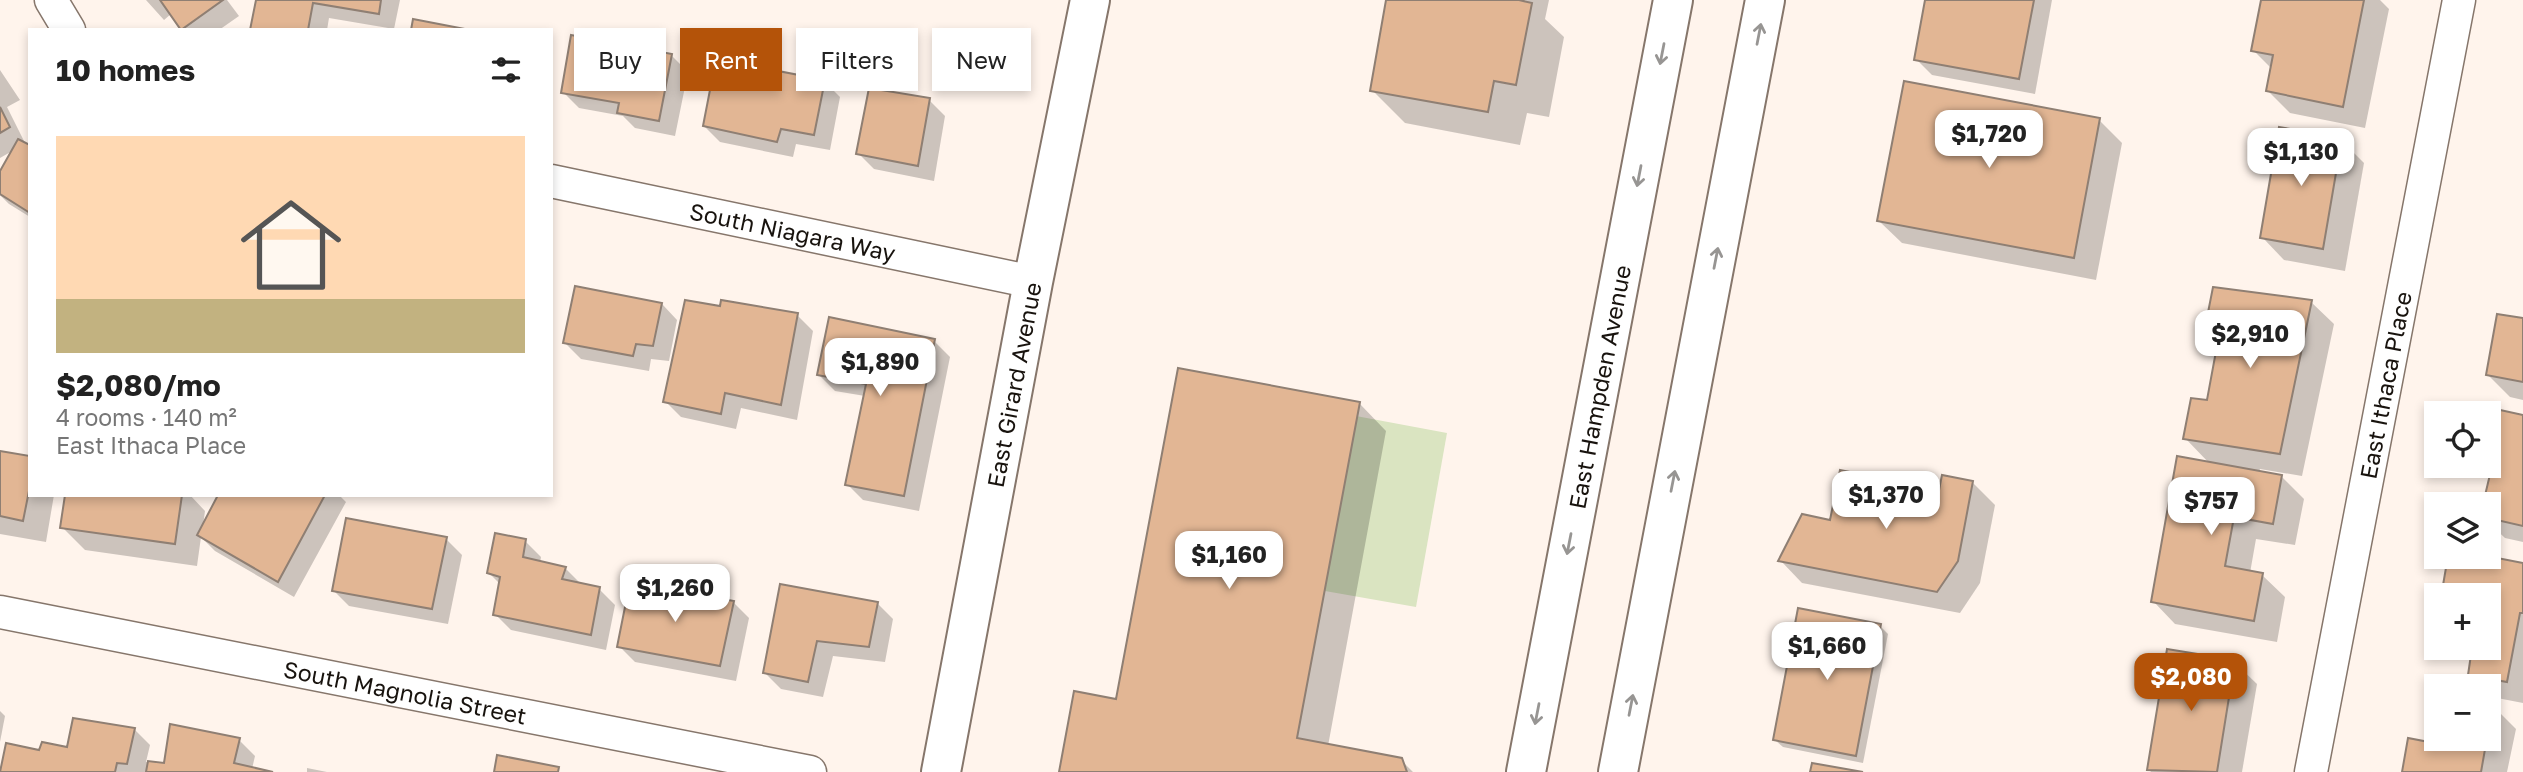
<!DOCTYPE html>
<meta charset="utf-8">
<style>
:root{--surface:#fff;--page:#f6f6f6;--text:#222;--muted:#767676;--line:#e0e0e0;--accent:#b45309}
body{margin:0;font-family:"Golos Text",sans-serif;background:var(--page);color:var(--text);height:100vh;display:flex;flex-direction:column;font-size:26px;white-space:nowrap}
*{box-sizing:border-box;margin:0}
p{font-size:23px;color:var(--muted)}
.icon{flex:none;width:38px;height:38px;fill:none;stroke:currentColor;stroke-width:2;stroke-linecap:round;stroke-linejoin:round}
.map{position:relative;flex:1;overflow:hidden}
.side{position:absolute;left:28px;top:28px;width:525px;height:469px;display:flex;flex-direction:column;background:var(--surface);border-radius:0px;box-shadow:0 4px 10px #0003}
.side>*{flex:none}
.hud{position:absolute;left:574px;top:28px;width:665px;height:63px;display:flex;gap:14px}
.tools{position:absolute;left:2424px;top:401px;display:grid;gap:14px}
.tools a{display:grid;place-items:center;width:77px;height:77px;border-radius:0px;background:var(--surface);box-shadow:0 4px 10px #0003;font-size:35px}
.price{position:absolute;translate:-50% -60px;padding:0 16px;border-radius:14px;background:#fff;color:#222;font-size:23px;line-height:46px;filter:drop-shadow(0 2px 4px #0008)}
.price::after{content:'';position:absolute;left:50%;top:42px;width:21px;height:16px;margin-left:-10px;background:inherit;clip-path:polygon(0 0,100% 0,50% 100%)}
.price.selected{background:var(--accent);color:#fff}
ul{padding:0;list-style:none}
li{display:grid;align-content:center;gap:14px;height:371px;padding:0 28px}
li+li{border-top:2px solid var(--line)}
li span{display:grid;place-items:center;height:217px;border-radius:0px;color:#555}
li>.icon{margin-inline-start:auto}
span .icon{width:126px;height:126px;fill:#fffc;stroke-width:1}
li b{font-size:30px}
h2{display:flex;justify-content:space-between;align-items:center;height:84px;padding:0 28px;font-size:30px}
.pill{padding:0 24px;border-radius:0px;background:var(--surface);box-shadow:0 4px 10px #0003;font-size:24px;line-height:63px}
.pill.selected{background:var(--accent);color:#fff}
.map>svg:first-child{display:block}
.green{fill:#dae4c1}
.shadow{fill:#0003}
.building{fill:#e2b694;stroke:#8f7f73;stroke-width:2}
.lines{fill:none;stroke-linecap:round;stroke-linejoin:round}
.street-casing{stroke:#86766b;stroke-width:35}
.secondary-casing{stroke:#86766b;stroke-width:42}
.primary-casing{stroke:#86766b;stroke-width:42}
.street{stroke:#fff;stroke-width:32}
.secondary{stroke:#fff;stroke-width:38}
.primary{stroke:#fff;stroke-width:38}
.oneway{stroke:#979593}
.labels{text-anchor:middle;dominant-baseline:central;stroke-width:7;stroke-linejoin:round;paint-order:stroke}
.street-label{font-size:23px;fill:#18130e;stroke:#fff}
</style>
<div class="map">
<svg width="2523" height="772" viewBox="0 0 2523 772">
<rect width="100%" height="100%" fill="#fff4ec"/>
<polygon class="green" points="1356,416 1447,433 1416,607 1325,591"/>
<g class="shadow">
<polygon points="146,0 227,0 239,16 219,30 181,30 171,14 164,20"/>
<polygon points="257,0 400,0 394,29 329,18 327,30 252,30"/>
<polygon points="1388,0 1549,0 1545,19 1564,37 1549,117 1527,113 1520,145 1405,123 1372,90"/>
<polygon points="1927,0 2052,0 2035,94 1932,75 1916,59"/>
<polygon points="2262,0 2380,0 2389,9 2365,128 2290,113 2268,91 2272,69 2253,50"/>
<polygon points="672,56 688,72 675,136 635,128 623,116 579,108 563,92"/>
<polygon points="0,70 20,100 7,107 25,143 30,147 30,217 9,204 0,195 0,175 14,150 0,158"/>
<polygon points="824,81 840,97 830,150 796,144 793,157 720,142 704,126"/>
<polygon points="929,100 945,116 934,181 874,169 858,153"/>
<polygon points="2099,120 2122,143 2096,280 1902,243 1879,221"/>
<polygon points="2341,140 2364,163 2345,271 2284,260 2262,237"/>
<polygon points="2311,302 2334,324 2302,476 2260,469 2259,472 2281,476 2304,499 2295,545 2256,539 2250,573 2262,575 2285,597 2277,642 2175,624 2153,601 2210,464 2185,438 2208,402 2219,345 2206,333"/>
<polygon points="662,304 677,320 669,361 651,359 649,371 581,359 565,343"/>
<polygon points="721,308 797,315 813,331 797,420 741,408 736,429 681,417 665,401"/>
<polygon points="2523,320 2523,400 2510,397 2488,375"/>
<polygon points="934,341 950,357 919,511 863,500 847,484 865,396 835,391 819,375"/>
<polygon points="1359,403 1386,431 1328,746 1401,760 1413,772 1061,772"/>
<polygon points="2483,408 2523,416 2523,542 2505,538 2488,522 2488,504 2485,504 2491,479 2477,466 2488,466 2488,413 2482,413"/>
<polygon points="0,452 30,458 30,495 54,495 46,542 0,534"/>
<polygon points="1973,483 1995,505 1980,583 1960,613 1802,583 1780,560 1831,522"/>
<polygon points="67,495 190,495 205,511 203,526 220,495 339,495 346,502 294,597 215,551 201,537 197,566 85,550 62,527"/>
<polygon points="446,539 462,555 448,624 349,606 333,590"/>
<polygon points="525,541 541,557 540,563 565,568 582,585 599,589 615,605 606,650 511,630 495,614 501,585 489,573"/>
<polygon points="2523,565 2523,703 2492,697 2488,693 2488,686 2482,686 2470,674 2472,659 2460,648 2488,648 2488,595 2448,595 2443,590"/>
<polygon points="733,602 749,618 736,681 635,662 619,646"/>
<polygon points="877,603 893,619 885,662 833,656 823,697 781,689 765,673"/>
<polygon points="1880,626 1888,634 1863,763 1783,747 1775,740"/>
<polygon points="2234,662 2257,684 2242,772 2151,772 2149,769"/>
<polygon points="2488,705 2493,706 2516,729 2507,772 2404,772 2430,744 2436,717 2436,738 2488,738"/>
<polygon points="0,711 5,716 0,742"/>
<polygon points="134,729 150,745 146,762 166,765 239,740 255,756 252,769 269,772 1,772 40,752 69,749"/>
<polygon points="307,768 327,772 307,772"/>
</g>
<g class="building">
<polygon points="160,0 223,0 181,30"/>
<polygon points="256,0 381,0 379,14 313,3 308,30 250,30"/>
<polygon points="1386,0 1519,0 1532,3 1516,85 1494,81 1488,112 1370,91"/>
<polygon points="1925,0 2034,0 2019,79 1914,60"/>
<polygon points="2261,0 2364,0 2343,107 2266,91 2273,55 2251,51"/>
<polygon points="413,19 470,30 411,30"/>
<polygon points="571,35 672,54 659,121 617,113 619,103 561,93"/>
<polygon points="716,59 825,80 814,135 781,129 777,142 703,126"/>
<polygon points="1904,81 2100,118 2074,258 1877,221"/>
<polygon points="869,88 930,98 918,166 856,154"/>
<polygon points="0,107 10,127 0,133"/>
<polygon points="2279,127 2342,138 2323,249 2260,238"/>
<polygon points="18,139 30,145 30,213 0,194 0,171"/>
<polygon points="575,286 662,303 653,346 636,344 633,356 563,343"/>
<polygon points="2213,287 2312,300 2280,454 2183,439 2191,398 2207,400 2219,335 2204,333"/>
<polygon points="685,300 720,306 721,300 798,313 781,405 725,393 721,414 663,402"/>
<polygon points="2497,314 2523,318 2523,382 2486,375"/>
<polygon points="829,317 935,339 904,496 845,485 866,384 817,375"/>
<polygon points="1178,368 1360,402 1297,738 1402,758 1407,772 1059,772 1074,691 1116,699"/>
<polygon points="2482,406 2523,415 2523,526 2488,518 2488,504 2483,504 2492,466 2488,465 2488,413 2480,413"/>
<polygon points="0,451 30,456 30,486 23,521 0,516"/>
<polygon points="2177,456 2282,475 2273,524 2234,517 2225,566 2263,573 2254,621 2151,602"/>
<polygon points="1840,470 1939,490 1942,475 1973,481 1958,561 1937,592 1778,561 1802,514 1830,520"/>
<polygon points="65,495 182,495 175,544 60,528"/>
<polygon points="218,495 325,495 278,582 197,535"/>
<polygon points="346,518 447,537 432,609 332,591"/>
<polygon points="495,533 526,539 523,557 566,567 562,579 600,587 591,635 493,615 500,577 487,573"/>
<polygon points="2448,556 2487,556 2523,563 2523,613 2520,613 2507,682 2468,675 2472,648 2488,648 2488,595 2463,595 2442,591"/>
<polygon points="630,582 734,601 720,666 617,647"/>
<polygon points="780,584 878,602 869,647 817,641 808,682 763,673"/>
<polygon points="1798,608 1881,624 1856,756 1773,740"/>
<polygon points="2167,649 2235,660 2217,772 2147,770"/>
<polygon points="2436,708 2436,738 2487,738 2481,772 2402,772 2408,738 2429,742"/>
<polygon points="73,718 135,728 127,764 117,763 115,772 0,772 6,743 39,750 42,742 67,747"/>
<polygon points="170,724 240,738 234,763 273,772 146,772 148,761 164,763"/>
<polygon points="497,755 559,767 558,772 494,772"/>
<polygon points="1812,763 1863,772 1810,772"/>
</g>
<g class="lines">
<defs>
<g id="street">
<polyline points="51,0 69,30"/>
<path id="s1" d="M551 181 1033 282"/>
<path id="s2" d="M0 612 810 772"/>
<path id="s3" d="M2311 772 2459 0"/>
</g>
<g id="secondary">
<path id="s4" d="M941 772 1033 282 1090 0"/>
</g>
<g id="primary">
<path id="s5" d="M1526 772 1673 0"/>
<polyline points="1618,772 1765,0"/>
</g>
</defs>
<use href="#street" class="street-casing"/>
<use href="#secondary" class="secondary-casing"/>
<use href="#primary" class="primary-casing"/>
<use href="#street" class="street"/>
<use href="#secondary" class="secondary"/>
<use href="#primary" class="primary"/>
</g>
<defs><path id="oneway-shaft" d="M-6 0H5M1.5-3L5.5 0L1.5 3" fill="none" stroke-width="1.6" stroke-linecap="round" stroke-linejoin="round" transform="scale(1.75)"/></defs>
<g class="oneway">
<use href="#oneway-shaft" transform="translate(1759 34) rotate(-79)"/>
<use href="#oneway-shaft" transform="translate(1662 54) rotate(101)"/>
<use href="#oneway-shaft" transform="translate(1639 176) rotate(101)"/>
<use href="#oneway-shaft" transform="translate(1716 258) rotate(-79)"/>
<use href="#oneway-shaft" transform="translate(1673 481) rotate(-79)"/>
<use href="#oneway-shaft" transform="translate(1569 544) rotate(101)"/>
<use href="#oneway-shaft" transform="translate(1631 705) rotate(-79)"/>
<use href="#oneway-shaft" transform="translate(1537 714) rotate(101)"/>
</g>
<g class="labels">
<g class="street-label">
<text stroke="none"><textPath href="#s1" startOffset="247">South Niagara Way</textPath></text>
<text stroke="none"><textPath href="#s4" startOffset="394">East Girard Avenue</textPath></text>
<text stroke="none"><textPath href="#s5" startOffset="392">East Hampden Avenue</textPath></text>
<text stroke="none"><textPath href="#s3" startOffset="394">East Ithaca Place</textPath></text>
<text stroke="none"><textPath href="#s2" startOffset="413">South Magnolia Street</textPath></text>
</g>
</g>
</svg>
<div class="tools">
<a><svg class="icon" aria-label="locate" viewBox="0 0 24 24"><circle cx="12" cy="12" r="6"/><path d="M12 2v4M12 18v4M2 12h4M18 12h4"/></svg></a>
<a><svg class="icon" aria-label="layers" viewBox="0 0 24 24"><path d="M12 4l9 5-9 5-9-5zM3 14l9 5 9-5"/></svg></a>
<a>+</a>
<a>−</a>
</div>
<b class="price" style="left:1989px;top:170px">$1,720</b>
<b class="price" style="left:2301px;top:188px">$1,130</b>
<b class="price" style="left:2250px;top:370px">$2,910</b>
<b class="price" style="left:880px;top:398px">$1,890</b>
<b class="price" style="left:1886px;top:531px">$1,370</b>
<b class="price" style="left:2211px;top:537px">$757</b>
<b class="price" style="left:1229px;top:591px">$1,160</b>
<b class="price" style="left:675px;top:624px">$1,260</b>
<b class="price" style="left:1827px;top:682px">$1,660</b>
<b class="price selected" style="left:2191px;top:713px">$2,080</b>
<div class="hud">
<a class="pill">Buy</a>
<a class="pill selected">Rent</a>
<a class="pill">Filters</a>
<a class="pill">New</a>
</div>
<section class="side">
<h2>10 homes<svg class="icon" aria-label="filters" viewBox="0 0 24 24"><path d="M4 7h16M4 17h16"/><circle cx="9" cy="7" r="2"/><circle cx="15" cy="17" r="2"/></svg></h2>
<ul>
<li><span style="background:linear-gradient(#ffd9b3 75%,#c2b280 0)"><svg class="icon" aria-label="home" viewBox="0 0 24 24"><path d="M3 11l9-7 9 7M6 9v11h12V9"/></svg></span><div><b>$2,080/mo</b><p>4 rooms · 140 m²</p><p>East Ithaca Place</p></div></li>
</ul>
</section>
</div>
